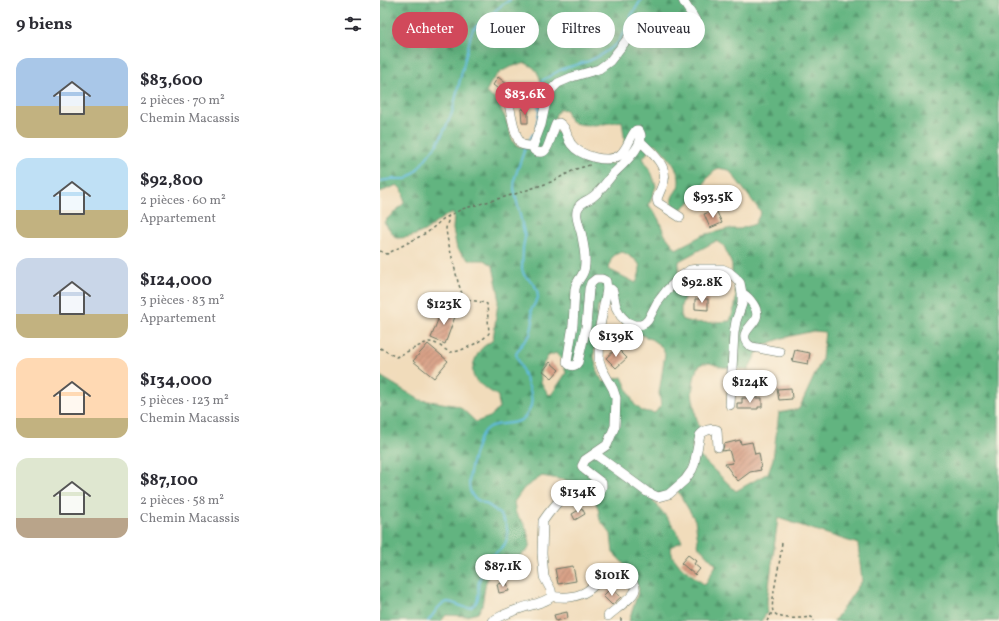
<!DOCTYPE html>
<html lang="fr">
<meta charset="utf-8">
<style>
:root{--surface:#fff;--page:#f2f2f3;--text:#2b2b33;--muted:#7c7c81;--accent:#d1495b}
body{margin:0;font-family:Vollkorn,serif;background:var(--page);color:var(--text);height:100vh;display:flex;flex-direction:column;font-size:15px;white-space:nowrap}
*{box-sizing:border-box;margin:0}
p{font-size:13px;color:var(--muted)}
.icon{flex:none;width:22px;height:22px;fill:none;stroke:currentColor;stroke-width:2;stroke-linecap:round;stroke-linejoin:round}
.map{position:relative;flex:1;overflow:hidden}
.details{display:flex;flex-direction:column;background:var(--surface);width:380px}
.details>*{flex:none}
.top-card{position:absolute;left:12px;top:12px;width:380px;height:36px;display:flex;gap:8px}
.price{position:absolute;translate:-50% -34px;padding:0 9px;border-radius:14px;background:#fff;color:#222;font-size:13px;line-height:26px;filter:drop-shadow(0 1px 2px #0008)}
.price::after{content:'';position:absolute;left:50%;top:24px;width:12px;height:9px;margin-left:-6px;background:inherit;clip-path:polygon(0 0,100% 0,50% 100%)}
.price.active{background:var(--accent);color:#fff}
ul{padding:0;list-style:none}
li{display:flex;align-items:center;gap:12px;height:100px;padding:0 16px}
li span{display:grid;place-items:center;flex:none;width:112px;height:80px;border-radius:12px;color:#555}
li>.icon{margin-inline-start:auto}
span .icon{width:48px;height:48px;fill:#fffc;stroke-width:1}
li b{font-size:17px}
h2{display:flex;justify-content:space-between;align-items:center;height:48px;padding:0 16px;font-size:17px}
.chip{padding:0 14px;border-radius:18px;background:var(--surface);box-shadow:0 4px 16px #0002;font-size:14px;line-height:36px}
.chip.active{background:var(--accent);color:#fff}
main{display:flex;flex:1;min-height:0}
.map>svg:first-child{display:block}
.forest{fill:url(#forest-firs);stroke:#40785a;fill-rule:evenodd}
.lines{fill:none;stroke-linecap:round;stroke-linejoin:round}
.stream{stroke:#60bbde;stroke-width:2}
.building{fill:url(#building-hatch)}
.minor-casing{stroke:#687563;stroke-width:10}
.path{stroke:#687563;stroke-width:1.5;stroke-dasharray:3 3;stroke-linecap:butt}
.minor{stroke:#fff;stroke-width:9}
</style>
<main>
<section class="details">
<h2>9 biens<svg class="icon" aria-label="filters" viewBox="0 0 24 24"><path d="M4 7h16M4 17h16"/><circle cx="9" cy="7" r="2"/><circle cx="15" cy="17" r="2"/></svg></h2>
<ul>
<li><span style="background:linear-gradient(#a9c7e8 60%,#c2b280 0)"><svg class="icon" aria-label="home" viewBox="0 0 24 24"><path d="M3 11l9-7 9 7M6 9v11h12V9"/></svg></span><div><b>$83,600</b><p>2 pièces · 70 m²</p><p>Chemin Macassis</p></div></li>
<li><span style="background:linear-gradient(#bfe0f5 65%,#c2b280 0)"><svg class="icon" aria-label="home" viewBox="0 0 24 24"><path d="M3 11l9-7 9 7M6 9v11h12V9"/></svg></span><div><b>$92,800</b><p>2 pièces · 60 m²</p><p>Appartement</p></div></li>
<li><span style="background:linear-gradient(#c9d6e8 70%,#c2b280 0)"><svg class="icon" aria-label="home" viewBox="0 0 24 24"><path d="M3 11l9-7 9 7M6 9v11h12V9"/></svg></span><div><b>$124,000</b><p>3 pièces · 83 m²</p><p>Appartement</p></div></li>
<li><span style="background:linear-gradient(#ffd9b3 75%,#c2b280 0)"><svg class="icon" aria-label="home" viewBox="0 0 24 24"><path d="M3 11l9-7 9 7M6 9v11h12V9"/></svg></span><div><b>$134,000</b><p>5 pièces · 123 m²</p><p>Chemin Macassis</p></div></li>
<li><span style="background:linear-gradient(#dfe7d0 75%,#b9a48a 0)"><svg class="icon" aria-label="home" viewBox="0 0 24 24"><path d="M3 11l9-7 9 7M6 9v11h12V9"/></svg></span><div><b>$87,100</b><p>2 pièces · 58 m²</p><p>Chemin Macassis</p></div></li>
</ul>
</section>
<div class="map">
<svg width="619" height="621" viewBox="0 0 619 621">
<defs>
<pattern id="forest-firs" width="22" height="20" patternUnits="userSpaceOnUse"><rect width="22" height="20" fill="#62b480"/><path d="M5 1l3.5 6h-7zM16 11l3.5 6h-7z" fill="#50946a"/></pattern>
<pattern id="building-hatch" width="6" height="6" patternUnits="userSpaceOnUse"><rect width="6" height="6" fill="#d8a086"/><path d="M-1 1l2-2M0 6l6-6M5 7l2-2" fill="none" stroke="#af846e"/></pattern>
</defs>
<rect width="100%" height="100%" fill="#fcf5e5"/>
<filter id="ink" filterUnits="userSpaceOnUse"><feTurbulence type="fractalNoise" baseFrequency=".025" numOctaves="2"/><feDisplacementMap in="SourceGraphic" scale="8" xChannelSelector="R" yChannelSelector="G"/><feConvolveMatrix kernelMatrix="1 2 1 2 8 2 1 2 1" color-interpolation-filters="sRGB"/></filter>
<filter id="wash" filterUnits="userSpaceOnUse"><feTurbulence type="fractalNoise" baseFrequency=".012" numOctaves="4" result="noise"/><feDisplacementMap in="SourceGraphic" scale="16" xChannelSelector="R" yChannelSelector="G"/><feGaussianBlur stdDeviation="0.9" result="paint"/><feColorMatrix in="noise" values="0 0 0 0 0 0 0 0 0 0 0 0 0 0 0 0 0 1.4 0 .05"/><feComposite in="paint" operator="in"/></filter>
<g filter="url(#wash)">
<rect width="100%" height="100%" fill="#f1dcbb"/>
<path class="forest" d="M0 0H619V621H454L482 581 478 544 398 518 387 600V613L381 621H249L259 589 248 568 233 553 231 534 220 520 218 508 206 482 190 481 162 476 144 488 134 502 136 514 145 525 150 542 148 550 134 560 121 566 109 574 105 586 102 606 98 613 86 616 66 615 61 621H0V376L40 400 56 402 79 406 96 422 110 417 119 408 118 396C113 393 98 384 95 379 89 370 96 354 103 347 106 345 110 342 113 340L119 295 113 266 105 260H89L77 249 73 229 74 216 72 213C61 217 54 225 44 231 34 236 27 238 16 238L4 222 24 203C24 194 24 191 17 185L0 192ZM146 63C148 65 152 66 154 68 171 86 157 127 152 148L138 146 133 142 125 117 116 100 106 93C109 84 115 75 124 70 130 66 139 65 146 63ZM180 109 186 110C187 112 188 117 189 119 198 130 230 123 242 121L245 142V157L231 164H215L203 159 188 146 181 134 179 132 170 131 176 114ZM275 143C285 154 300 167 299 183 299 192 288 195 293 206L301 209 317 196 328 177 338 168 349 170 381 212 375 224 360 229H348L323 235 296 249 285 235 278 218 269 205 276 186 272 174 263 158ZM336 241 344 246 352 265V277L354 282 356 296 355 306 350 321C335 322 314 325 301 319V306L306 292 305 288 298 286 299 261ZM243 252C260 262 264 264 256 283L228 269C231 259 232 254 243 252ZM218 305 232 306 243 323 256 333 271 339 281 346 285 354 279 393 281 405 275 413 262 411 254 404 242 377 224 382 218 375 214 357ZM433 331 445 332 442 359 419 409 399 413 393 459 388 473 356 491 312 449 315 436 320 430 316 416 312 393 314 379 317 368 323 363H330L342 367 368 370 380 347 402 338ZM176 353 183 362 186 373 176 388 171 395 168 394 161 382 160 370 168 356ZM297 490 315 520 318 541 317 545 336 565 325 585 300 566 293 557 290 547 302 541 292 524 273 500Z"/>
<g class="lines">
<g class="stream">
<polyline points="156,126 158,118 159,111 157,91 158,86 163,80 182,69 209,61 221,55 237,44 244,33 251,16 261,0"/>
<polyline points="148,142 153,134"/>
<polyline points="0,181 12,179 27,179 36,171 57,144 63,133 72,113 91,34 93,29 122,5 130,0"/>
<path d="M48 621C53 616 58 605 64 603 74 598 87 615 95 604 101 598 97 588 99 581 100 576 104 572 105 567 106 565 106 563 107 561 111 553 121 553 126 542 132 525 119 510 104 503 100 501 94 499 92 495 84 483 95 449 101 436 109 419 128 427 141 420 145 418 147 414 149 411 153 404 152 397 150 390L136 354 142 344 150 335 152 327 153 321 151 310 158 298 157 290 154 284 144 275 142 269 143 248 145 237 134 189 135 177 145 148"/>
</g>
</g>
<g id="blocks">
<g class="building">
<polygon points="118,77 127,84 121,91 113,85"/>
<polygon points="141,109 148,109 148,123 142,123"/>
<polygon points="336,210 342,223 330,228 324,214"/>
<polygon points="315,299 328,299 328,310 315,309"/>
<polygon points="62,309 76,314 65,344 51,338"/>
<polygon points="48,344 68,361 54,378 33,361"/>
<polygon points="237,348 247,358 236,368 226,358"/>
<polygon points="415,350 430,353 428,364 412,361"/>
<polygon points="170,362 179,370 172,378 163,371"/>
<polygon points="411,388 412,399 399,400 397,389"/>
<polygon points="362,398 382,398 382,407 378,407 378,409 357,409 357,403 362,403"/>
<polygon points="360,440 361,444 372,442 375,454 379,453 381,465 380,466 381,470 370,472 358,481 355,477 355,478 345,464 353,463 349,450 342,451 343,449 344,444"/>
<polygon points="202,508 205,514 195,520 192,514"/>
<polygon points="308,555 316,561 314,564 320,569 315,575 301,563"/>
<polygon points="193,566 196,581 178,584 175,569"/>
<polygon points="127,582 129,591 119,593 117,584"/>
<polygon points="231,588 241,597 232,605 223,596"/>
<polygon points="187,612 188,618 176,621 174,615"/>
</g>
</g>
</g>
<g filter="url(#ink)">
<use href="#blocks" fill-opacity="0" stroke="#687563" stroke-width="1"/>
<g class="lines">
<defs>
<g id="minor">
<path d="M127 92C129 103 134 137 141 144 145 146 149 146 153 146"/>
<path d="M260 141C270 151 288 165 284 181 282 187 279 193 277 199L278 203 300 217"/>
<polyline points="227,289 231,289 233,291 236,307 241,316 247,322 254,325 261,325 265,323 268,320 277,303 287,290 303,275 310,270 318,269 342,269 349,272 356,278 360,283 362,293 362,304 356,321 354,333 350,405"/>
<path d="M362 293C367 296 370 299 373 304 382 318 373 321 366 332 363 338 366 344 372 347L400 352"/>
<path d="M215 454 267 492 278 497 289 494 305 480 312 470 314 465 320 435C324 430 332 428 337 430L338 447"/>
<path d="M172 596C185 599 201 597 211 588 220 580 224 572 236 570 241 572 245 575 249 579 251 581 254 584 255 587 258 595 234 610 228 616"/>
<path d="M112 621C121 616 130 612 139 609 149 605 166 603 172 596L171 590 164 577 162 553 163 521 168 514 187 491 195 488 219 490 222 487V483L205 470 202 466 205 460 227 445 235 426 236 398 233 389 222 369 219 360 220 326 227 289 226 281 222 279H216L211 283 209 289 206 327 198 362C195 367 190 367 187 362L193 325 195 289C196 281 200 280 203 273 207 265 204 246 202 237 201 227 192 214 200 205 204 201 211 199 215 195 222 189 227 181 233 174 241 166 270 141 258 130H256C250 137 248 147 241 154 229 165 200 156 191 144 186 137 187 127 179 123L176 124C173 130 168 151 163 152 162 153 158 152 157 152L154 150 153 146 161 125 165 106 171 90 178 83 192 77 219 69 230 61 260 23 267 21 307 36 315 34C322 21 307 11 303 0"/>
</g>
</defs>
<use href="#minor" class="minor-casing"/>
<g class="path">
<polyline points="0,251 7,254 48,232 63,219 82,209 135,194 171,182 196,169 210,165"/>
<path d="M0 348 16 357C21 355 46 342 49 342 58 342 63 350 71 352 79 353 105 340 109 333L107 304 105 303 86 299 82 294 78 282 67 237 66 228 68 221V217"/>
<path d="M402 543C401 548 401 553 400 558 399 567 390 605 393 611 398 621 421 618 431 617L433 618 434 621"/>
<polyline points="241,621 241,617"/>
<polyline points="387,621 393,611"/>
</g>
<use href="#minor" class="minor"/>
</g>
</g>
</svg>
<b class="price active" style="left:145px;top:116px">$83.6K</b>
<b class="price" style="left:333px;top:219px">$93.5K</b>
<b class="price" style="left:322px;top:304px">$92.8K</b>
<b class="price" style="left:64px;top:326px">$123K</b>
<b class="price" style="left:236px;top:358px">$139K</b>
<b class="price" style="left:370px;top:404px">$124K</b>
<b class="price" style="left:198px;top:514px">$134K</b>
<b class="price" style="left:123px;top:588px">$87.1K</b>
<b class="price" style="left:232px;top:597px">$101K</b>
<div class="top-card">
<a class="chip active">Acheter</a>
<a class="chip">Louer</a>
<a class="chip">Filtres</a>
<a class="chip">Nouveau</a>
</div>
</div>
</main>
